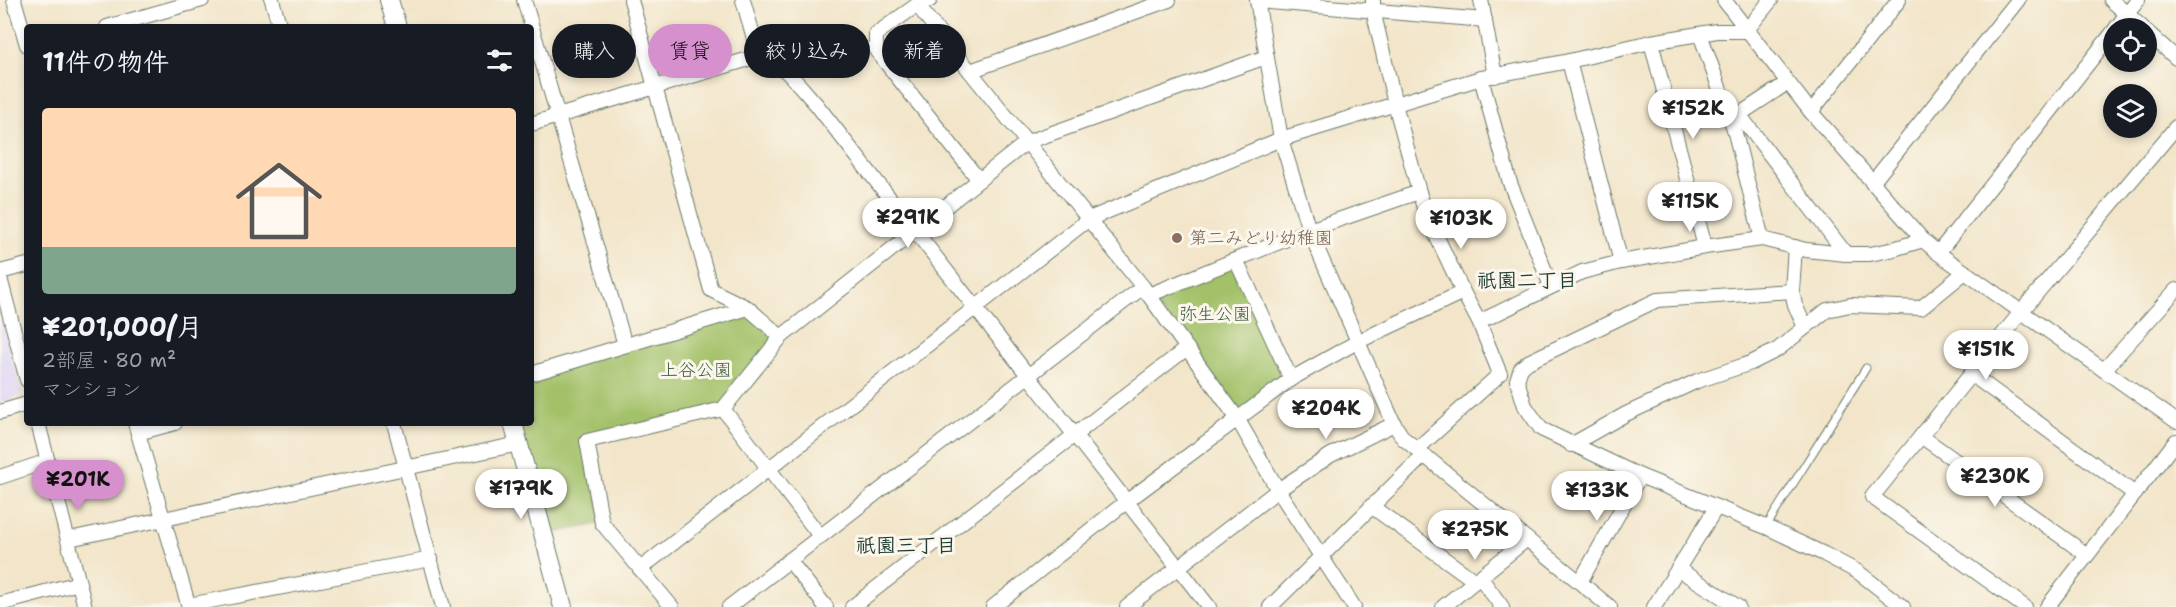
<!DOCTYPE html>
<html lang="ja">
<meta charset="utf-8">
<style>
:root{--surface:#171b24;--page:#20242c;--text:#f1f3f6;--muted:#9ea1a6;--line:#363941;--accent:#d690ce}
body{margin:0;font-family:"Shantell Sans","Klee One",sans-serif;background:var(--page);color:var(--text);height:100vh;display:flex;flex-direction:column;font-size:22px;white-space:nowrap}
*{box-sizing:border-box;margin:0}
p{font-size:20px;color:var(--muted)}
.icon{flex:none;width:33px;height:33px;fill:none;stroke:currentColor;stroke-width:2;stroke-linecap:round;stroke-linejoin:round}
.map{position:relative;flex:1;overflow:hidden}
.sheet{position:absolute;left:24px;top:24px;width:510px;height:402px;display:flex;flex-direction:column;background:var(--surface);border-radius:6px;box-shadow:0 3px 9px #0003}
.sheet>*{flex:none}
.top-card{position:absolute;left:552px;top:24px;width:570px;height:54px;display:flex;gap:12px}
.controls{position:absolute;left:2103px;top:18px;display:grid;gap:12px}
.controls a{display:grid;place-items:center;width:54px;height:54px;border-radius:50%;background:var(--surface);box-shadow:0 3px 9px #0003;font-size:30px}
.price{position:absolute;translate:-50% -51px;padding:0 14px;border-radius:21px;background:#fff;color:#222;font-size:20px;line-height:39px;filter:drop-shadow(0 2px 3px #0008)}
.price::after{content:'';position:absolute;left:50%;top:36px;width:18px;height:14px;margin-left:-9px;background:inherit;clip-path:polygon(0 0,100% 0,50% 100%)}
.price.on{background:var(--accent);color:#111}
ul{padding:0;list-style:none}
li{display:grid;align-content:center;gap:12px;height:318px;padding:0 18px}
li+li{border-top:2px solid var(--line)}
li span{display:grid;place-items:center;height:186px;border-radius:6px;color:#555}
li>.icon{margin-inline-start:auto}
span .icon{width:108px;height:108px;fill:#fffc;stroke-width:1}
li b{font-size:26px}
h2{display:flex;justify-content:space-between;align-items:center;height:72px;padding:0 18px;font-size:26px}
.chip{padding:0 21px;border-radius:27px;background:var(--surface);box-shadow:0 3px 9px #0003;font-size:21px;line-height:54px}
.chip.on{background:var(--accent);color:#111}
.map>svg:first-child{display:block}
.built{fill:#ded5f5}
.green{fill:#a3c169;stroke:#617f4e;stroke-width:1.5}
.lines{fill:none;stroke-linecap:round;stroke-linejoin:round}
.service-casing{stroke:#697868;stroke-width:9}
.minor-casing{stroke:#697868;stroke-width:16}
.tertiary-casing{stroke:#697868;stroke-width:20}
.service{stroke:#fff;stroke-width:7}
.minor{stroke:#fff;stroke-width:14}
.tertiary{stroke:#fff;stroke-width:18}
.education-dot{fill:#8d6e63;stroke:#fbf7ec;stroke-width:2}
.labels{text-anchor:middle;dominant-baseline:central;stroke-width:6;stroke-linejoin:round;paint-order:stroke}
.education-label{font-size:18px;fill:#785e54;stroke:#fbf7ec;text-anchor:start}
.park-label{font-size:18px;fill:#405e41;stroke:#fbf7ec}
.neighbourhood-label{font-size:20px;font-weight:bold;fill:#1f3d34;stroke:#fbf7ec}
</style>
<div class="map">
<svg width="2176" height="607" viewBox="0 0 2176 607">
<rect width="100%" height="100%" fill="#fbf7ec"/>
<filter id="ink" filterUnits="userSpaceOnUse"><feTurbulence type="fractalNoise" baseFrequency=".0167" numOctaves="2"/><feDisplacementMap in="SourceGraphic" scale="12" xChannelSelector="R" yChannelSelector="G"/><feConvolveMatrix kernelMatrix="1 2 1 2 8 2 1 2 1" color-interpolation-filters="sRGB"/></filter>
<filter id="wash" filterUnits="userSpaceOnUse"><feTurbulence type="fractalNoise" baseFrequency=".008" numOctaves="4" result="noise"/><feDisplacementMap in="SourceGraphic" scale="24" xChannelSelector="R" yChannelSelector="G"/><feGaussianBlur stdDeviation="1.35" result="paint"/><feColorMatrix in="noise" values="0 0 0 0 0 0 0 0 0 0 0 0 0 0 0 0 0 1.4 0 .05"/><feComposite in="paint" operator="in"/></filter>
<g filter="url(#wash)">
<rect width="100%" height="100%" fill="#f2e5c9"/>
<polygon class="built" points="0,313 22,393 15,398 0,403"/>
<g class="green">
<polygon points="1236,260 1291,379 1237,418 1149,295"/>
<polygon points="748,308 781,337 723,409 587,441 602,523 543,535 512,423 531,423 531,374"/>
</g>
</g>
<g filter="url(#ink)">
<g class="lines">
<defs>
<polyline id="service" points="1766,527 1866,368"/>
<g id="minor">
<polyline points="14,0 27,45"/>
<polyline points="272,0 280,27"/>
<polyline points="524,0 625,345"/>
<polyline points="631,0 711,290 748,308 781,337"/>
<polyline points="743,0 759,56"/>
<polyline points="930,0 917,5 876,34 876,50 979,180"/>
<polyline points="1257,0 1281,139 1309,230 1394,424 1403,438 1610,607"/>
<polyline points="1373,0 1373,10 1395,104 1419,192 1426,214 1463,292 1479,322 1500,374 1417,449"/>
<polyline points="1481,0 1495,76"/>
<polyline points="1724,0 1811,112 1923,240 1938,253 2176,421"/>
<polyline points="2111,0 2143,28"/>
<polyline points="1257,1 1485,20"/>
<polyline points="917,5 1143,287 1237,418 1278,490 1354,607"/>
<polyline points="107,27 202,0"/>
<polyline points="2116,28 2138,0"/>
<polyline points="2146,31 2176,58"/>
<polyline points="1700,34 1734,129 1762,239"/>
<polyline points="1651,42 1705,247"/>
<polyline points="1569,61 1621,262"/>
<polyline points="970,71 1169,0"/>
<polyline points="1481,78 1510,183 1551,286"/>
<polyline points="1811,112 1899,0"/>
<polyline points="1741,117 1846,254"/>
<path d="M531 124 759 56C783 61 800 87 816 104L1209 607"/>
<polyline points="1736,125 1743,112 1787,83"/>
<polyline points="1872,183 2018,0"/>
<polyline points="1795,247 1792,291 1795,305 1805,327"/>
<polyline points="1938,253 2114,31"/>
<polyline points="1236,260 1291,379"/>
<polyline points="0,272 27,265"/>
<polyline points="0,278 27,380"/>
<polyline points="1792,291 1657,300 1528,362 1521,368 1517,380 1525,406 1541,429 1640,476 1766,527 1824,554 1858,572 1903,607"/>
<polyline points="1149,295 1309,230 1419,192"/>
<polyline points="1479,322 1582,272 1621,262 1705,247 1762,239 1806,250 1846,254 1870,254 1890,250 1923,240"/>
<polyline points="2104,370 2176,290"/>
<polyline points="531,374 748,308"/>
<polyline points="1971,374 2135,494"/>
<polyline points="723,409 820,536"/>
<polyline points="0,412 27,404"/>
<polyline points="38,423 85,607"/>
<polyline points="135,423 189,607"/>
<polyline points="394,423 443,607"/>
<polyline points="138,433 175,423"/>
<polyline points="1921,436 2087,555"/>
<polyline points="1571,445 1626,414 1697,381 1751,363 1777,350 1827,310 1850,305 1921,308 1965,272"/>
<polyline points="0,477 48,461"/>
<polyline points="1371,506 1475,581"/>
<polyline points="69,539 519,444"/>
<polyline points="789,560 826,607"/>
<polyline points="640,569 1089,219 1281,139 1481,78 1569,61 1651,42 1717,31 1746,31 1771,0"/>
<polyline points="1678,569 1738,607"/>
<polyline points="1480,577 1502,607"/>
<polyline points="1580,582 1640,476"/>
<polyline points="0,604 79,583"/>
<polyline points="189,605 431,559"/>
<polyline points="672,607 602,523 587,441 723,409 781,337 1027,142 1266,57"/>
<polyline points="729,607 1143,287"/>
<polyline points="852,607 1187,348"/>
<polyline points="993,607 1126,502 1291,379 1357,342 1463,292"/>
<polyline points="1127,607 1278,490 1331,455 1394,424"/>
<polyline points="1270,607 1424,455"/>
<polyline points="1443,607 1527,539"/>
<polyline points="1654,607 1716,508"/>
<polyline points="2025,607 1872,497 2021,312 2176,127"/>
<polyline points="2047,607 2176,441"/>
</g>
<g id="tertiary">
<polyline points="389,0 397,27"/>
<polyline points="513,423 563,607"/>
</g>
</defs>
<use href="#service" class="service-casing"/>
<use href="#minor" class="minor-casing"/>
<use href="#tertiary" class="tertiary-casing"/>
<use href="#service" class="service"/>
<use href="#minor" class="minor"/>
<use href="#tertiary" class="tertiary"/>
</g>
</g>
<circle class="education-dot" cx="1177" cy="238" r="6"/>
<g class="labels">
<g class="education-label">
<text x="1189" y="238">第二みどり幼稚園</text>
</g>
<g class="park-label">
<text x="1215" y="314">弥生公園</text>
<text x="696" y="370">上谷公園</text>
</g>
<g class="neighbourhood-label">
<text x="1527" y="280">祇園二丁目</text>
<text x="906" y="545">祇園三丁目</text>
</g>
</g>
</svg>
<div class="controls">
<a><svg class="icon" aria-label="locate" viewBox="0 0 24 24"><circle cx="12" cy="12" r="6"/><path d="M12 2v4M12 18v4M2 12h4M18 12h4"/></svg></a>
<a><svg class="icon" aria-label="layers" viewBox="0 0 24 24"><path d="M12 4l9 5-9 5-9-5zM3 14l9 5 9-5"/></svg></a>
</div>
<b class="price" style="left:1693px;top:140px">¥152K</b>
<b class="price" style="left:1690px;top:233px">¥115K</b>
<b class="price" style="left:908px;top:249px">¥291K</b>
<b class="price" style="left:1461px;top:250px">¥103K</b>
<b class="price" style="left:1986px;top:381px">¥151K</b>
<b class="price" style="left:1326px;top:440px">¥204K</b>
<b class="price" style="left:1995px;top:508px">¥230K</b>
<b class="price on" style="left:78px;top:511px">¥201K</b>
<b class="price" style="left:521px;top:520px">¥179K</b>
<b class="price" style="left:1597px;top:522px">¥133K</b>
<b class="price" style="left:1475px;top:561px">¥275K</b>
<div class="top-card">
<a class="chip">購入</a>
<a class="chip on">賃貸</a>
<a class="chip">絞り込み</a>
<a class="chip">新着</a>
</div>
<section class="sheet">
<h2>11件の物件<svg class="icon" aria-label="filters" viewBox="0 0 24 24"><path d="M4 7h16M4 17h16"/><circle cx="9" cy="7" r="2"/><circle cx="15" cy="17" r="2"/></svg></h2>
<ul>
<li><span style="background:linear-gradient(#ffd9b3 75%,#7fa58c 0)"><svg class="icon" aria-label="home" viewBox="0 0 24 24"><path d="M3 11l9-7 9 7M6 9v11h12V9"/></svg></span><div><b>¥201,000/月</b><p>2部屋 · 80 m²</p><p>マンション</p></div></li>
</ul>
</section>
</div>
